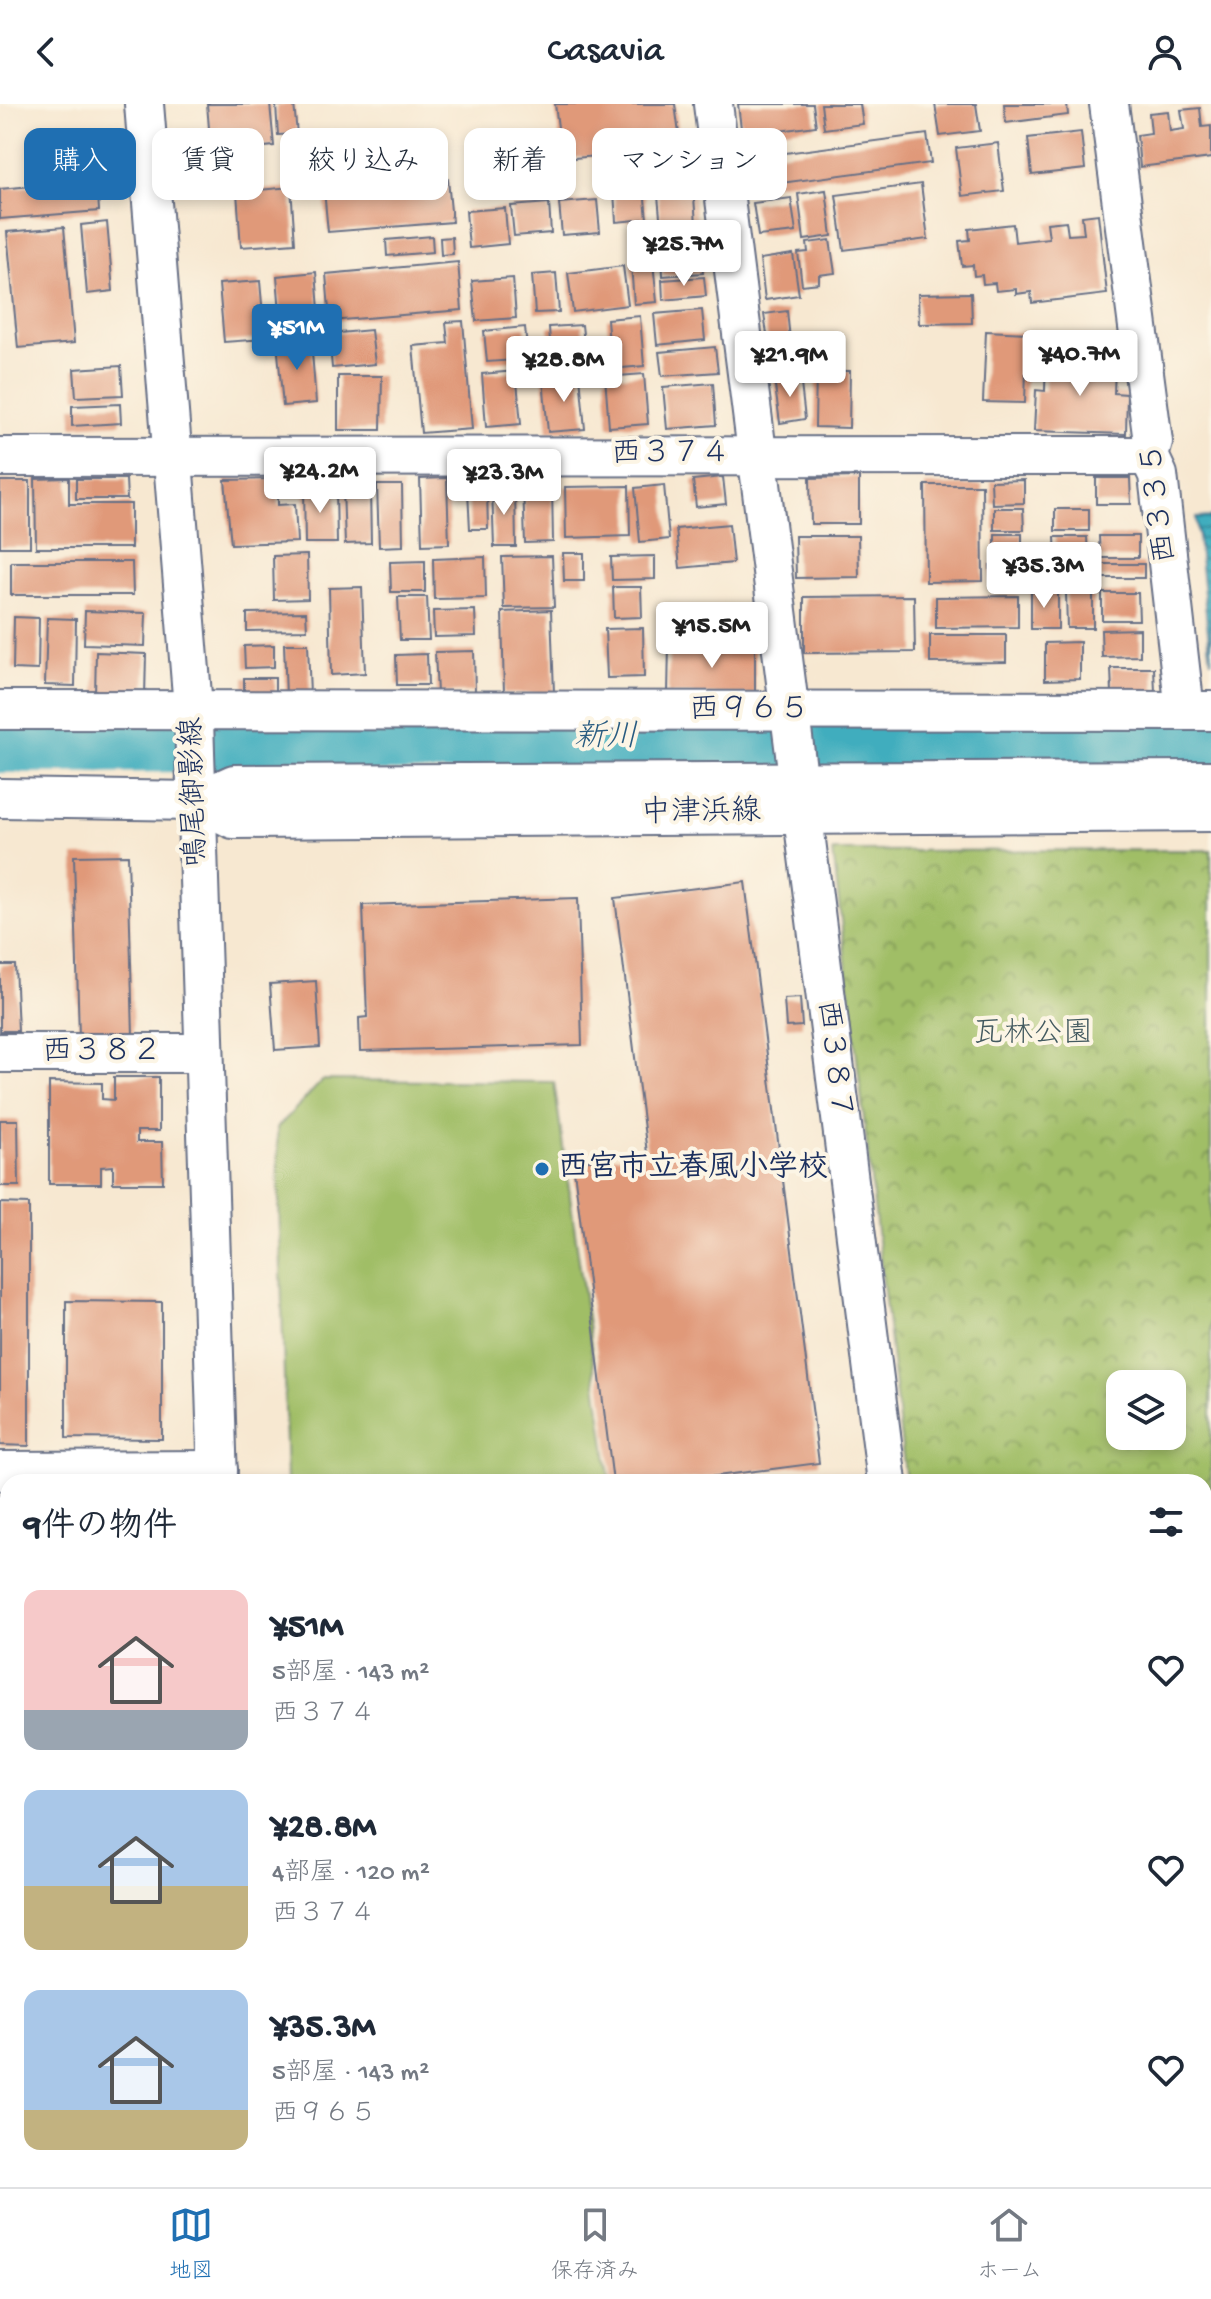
<!DOCTYPE html>
<html lang="ja">
<meta charset="utf-8">
<style>
:root{--surface:#fff;--page:#f6f6f7;--text:#1f2937;--muted:#747a83;--line:#e0e1e3;--accent:#1f6fb2}
body{margin:0;font-family:"Gochi Hand","Klee One",sans-serif;background:var(--page);color:var(--text);height:100vh;display:flex;flex-direction:column;font-size:30px;white-space:nowrap}
*{box-sizing:border-box;margin:0}
p{font-size:26px;color:var(--muted)}
.icon{flex:none;width:44px;height:44px;fill:none;stroke:currentColor;stroke-width:2;stroke-linecap:round;stroke-linejoin:round}
.map{position:relative;flex:1;overflow:hidden}
.drawer{position:absolute;left:0px;top:1370px;width:1212px;height:714px;display:flex;flex-direction:column;background:var(--surface);border-radius:24px 24px 0 0;box-shadow:0 4px 12px #0003}
.drawer>*{flex:none}
.hud{position:absolute;left:24px;top:24px;width:800px;height:72px;display:flex;gap:16px}
.tools{position:absolute;left:1106px;top:1266px;display:grid;gap:16px}
.tools a{display:grid;place-items:center;width:80px;height:80px;border-radius:16px;background:var(--surface);box-shadow:0 4px 12px #0003;font-size:40px}
.price{position:absolute;translate:-50% -68px;padding:0 18px;border-radius:8px;background:#fff;color:#222;font-size:26px;line-height:52px;filter:drop-shadow(0 2px 4px #0008)}
.price::after{content:'';position:absolute;left:50%;top:48px;width:24px;height:18px;margin-left:-12px;background:inherit;clip-path:polygon(0 0,100% 0,50% 100%)}
.price.current{background:var(--accent);color:#fff}
ul{padding:0;list-style:none}
li{display:flex;align-items:center;gap:24px;height:200px;padding:0 24px}
li span{display:grid;place-items:center;flex:none;width:224px;height:160px;border-radius:16px;color:#555}
li>.icon{margin-inline-start:auto}
span .icon{width:96px;height:96px;fill:#fffc;stroke-width:1}
li b{font-size:34px}
h2{display:flex;justify-content:space-between;align-items:center;height:96px;padding:0 24px;font-size:34px}
.pill{padding:0 28px;border-radius:16px;background:var(--surface);box-shadow:0 4px 12px #0003;font-size:28px;line-height:72px}
.pill.current{background:var(--accent);color:#fff}
header{display:flex;justify-content:space-between;align-items:center;height:104px;padding:0 24px;background:var(--surface);font-size:36px;font-weight:600}
.menu{display:flex;justify-content:space-around;align-items:center;height:112px;border-top:2px solid var(--line);background:var(--surface);font-size:22px;color:var(--muted)}
.menu a{display:grid;justify-items:center;gap:4px}
.menu .current{color:var(--accent)}
.map>svg:first-child{display:block}
.park{fill:url(#park-crowns);stroke:#5e7662;stroke-width:2;fill-rule:evenodd}
.pitch{fill:#a0be66;stroke:#5e7662;stroke-width:2}
.water{fill:url(#water-rules);stroke:#2e6e8e;stroke-width:2}
.lines{fill:none;stroke-linecap:round;stroke-linejoin:round}
.river{stroke:#40adbe;stroke-width:64}
.building{fill:#e09979}
.minor-casing{stroke:#687086;stroke-width:42}
.minor{stroke:#fff;stroke-width:38}
.poi-dot{fill:#1f6fb2;stroke:#fcf5e5;stroke-width:3}
.labels{text-anchor:middle;dominant-baseline:central;stroke-width:8;stroke-linejoin:round;paint-order:stroke}
.street-label{font-size:30px;fill:#1b2f5e;stroke:#fcf5e5}
.park-label{font-size:30px;fill:#435a60;stroke:#fcf5e5}
.poi-label{font-size:30px;font-weight:bold;fill:#1b2f5e;stroke:#fcf5e5;text-anchor:start}
.water-label{font-size:32px;font-style:italic;fill:#285b80;stroke:#fcf5e5}
</style>
<header><svg class="icon" aria-label="back" viewBox="0 0 24 24"><path d="M15 5l-7 7 7 7"/></svg>Casavia<svg class="icon" aria-label="person" viewBox="0 0 24 24"><circle cx="12" cy="8" r="4"/><path d="M4 21q1-7 8-7t8 7"/></svg></header>
<div class="map">
<svg width="1211" height="2083" viewBox="0 0 1211 2083">
<defs>
<pattern id="park-crowns" width="20" height="18" patternUnits="userSpaceOnUse" patternTransform="scale(2)"><rect width="20" height="18" fill="#a0be66"/><path d="M2 6a3 3 0 1 1 6 0M12 15a3 3 0 1 1 6 0" fill="none" stroke="#829b57"/></pattern>
<pattern id="water-rules" width="6" height="5" patternUnits="userSpaceOnUse" patternTransform="scale(2)"><rect width="6" height="5" fill="#40adbe"/><path d="M0 2.5h6" fill="none" stroke="#358d9e"/></pattern>
</defs>
<rect width="100%" height="100%" fill="#fcf5e5"/>
<filter id="ink" filterUnits="userSpaceOnUse"><feTurbulence type="fractalNoise" baseFrequency=".0125" numOctaves="2"/><feDisplacementMap in="SourceGraphic" scale="16" xChannelSelector="R" yChannelSelector="G"/><feConvolveMatrix kernelMatrix="1 2 1 2 8 2 1 2 1" color-interpolation-filters="sRGB"/></filter>
<filter id="wash" filterUnits="userSpaceOnUse"><feTurbulence type="fractalNoise" baseFrequency=".006" numOctaves="4" result="noise"/><feDisplacementMap in="SourceGraphic" scale="32" xChannelSelector="R" yChannelSelector="G"/><feGaussianBlur stdDeviation="1.8" result="paint"/><feColorMatrix in="noise" values="0 0 0 0 0 0 0 0 0 0 0 0 0 0 0 0 0 1.4 0 .05"/><feComposite in="paint" operator="in"/></filter>
<g filter="url(#wash)">
<rect width="100%" height="100%" fill="#f7e8d1"/>
<path class="park" d="M1211 746V1442H1204V1378H906L833 747ZM1120 1280H1172V1332H1120Z"/>
<polygon class="pitch" points="323,976 554,978 610,1378 287,1378 277,1024"/>
<polygon class="water" points="1211,413 1211,557 1196,414"/>
<g class="lines">
<g class="river">
<polyline points="0,637 1211,632"/>
<polyline points="0,1568 8,1585"/>
<polyline points="507,2076 518,2083"/>
</g>
</g>
<g id="blocks">
<g class="building">
<polygon points="207,0 270,0 274,42 211,48"/>
<polygon points="294,0 297,30 278,31 276,2"/>
<polygon points="555,0 675,0 681,45 562,55"/>
<polygon points="738,0 813,0 816,22 742,32"/>
<polygon points="821,0 860,0 863,20 824,25"/>
<polygon points="935,0 976,0 980,27 940,32"/>
<polygon points="1004,0 1067,0 1068,11 1006,19"/>
<polygon points="1200,4 1202,23 1211,22 1211,54 1140,63 1137,31 1151,29 1149,9 1168,7 1170,27 1184,25 1181,6"/>
<polygon points="1081,28 1085,65 1032,71 1028,34"/>
<polygon points="927,30 931,59 774,80 770,51"/>
<polygon points="998,39 1004,87 962,92 956,44"/>
<polygon points="448,75 452,118 328,128 324,86"/>
<polygon points="97,76 99,107 0,115 0,85"/>
<polygon points="693,79 696,120 661,123 657,82"/>
<polygon points="921,80 928,135 844,146 836,91"/>
<polygon points="291,83 295,139 241,143 237,88"/>
<polygon points="644,85 647,115 616,118 614,88"/>
<polygon points="826,86 832,132 804,136 798,90"/>
<polygon points="791,94 796,128 758,132 753,99"/>
<polygon points="597,96 600,128 562,131 559,99"/>
<polygon points="549,99 551,129 514,132 511,102"/>
<polygon points="505,104 508,140 469,144 466,107"/>
<polygon points="1098,110 1107,190 1032,199 1031,188 1016,190 1016,185 996,187 995,179 983,180 982,171 974,172 973,161 962,162 959,137 970,136 969,125 1013,120 1015,138 1049,134 1047,119 1066,117 1068,131 1084,130 1082,112"/>
<polygon points="107,118 113,187 87,190 81,121"/>
<polygon points="64,123 74,239 18,244 7,128"/>
<polygon points="432,132 433,148 387,152 386,136"/>
<polygon points="452,133 453,150 441,151 440,134"/>
<polygon points="830,136 835,169 819,171 819,179 802,181 798,149 808,148 807,139"/>
<polygon points="701,148 703,169 663,172 662,151"/>
<polygon points="793,150 799,191 765,196 760,155"/>
<polygon points="458,158 462,206 330,217 326,170"/>
<polygon points="653,158 657,198 634,200 631,160"/>
<polygon points="623,162 628,201 573,208 568,169"/>
<polygon points="316,168 320,218 281,221 277,172"/>
<polygon points="556,169 559,208 535,209 532,171"/>
<polygon points="704,173 706,192 663,196 662,176"/>
<polygon points="513,174 516,214 476,217 472,177"/>
<polygon points="260,177 265,235 224,238 219,180"/>
<polygon points="971,189 972,219 919,220 918,190"/>
<polygon points="702,206 705,236 657,241 654,210"/>
<polygon points="787,207 792,254 771,257 764,210"/>
<polygon points="640,212 644,262 611,265 607,215"/>
<polygon points="463,217 472,325 421,329 413,242 448,239 446,218"/>
<polygon points="582,221 585,249 551,252 549,223"/>
<polygon points="525,223 528,255 487,258 484,227"/>
<polygon points="371,226 375,260 332,264 329,230"/>
<polygon points="986,227 1027,229 1025,299 983,298"/>
<polygon points="311,235 316,299 283,302 277,238"/>
<polygon points="715,243 718,268 662,272 659,248"/>
<polygon points="1046,251 1098,253 1097,264 1115,264 1114,289 1127,290 1126,330 1034,327 1036,286 1045,287"/>
<polygon points="121,262 123,291 76,293 74,265"/>
<polygon points="516,267 521,320 486,323 482,270"/>
<polygon points="816,267 850,267 849,324 815,323"/>
<polygon points="644,270 648,320 609,323 605,273"/>
<polygon points="800,271 805,315 780,319 774,275"/>
<polygon points="338,272 382,272 381,326 338,326"/>
<polygon points="580,272 585,325 548,328 543,275"/>
<polygon points="713,279 716,321 667,325 663,283"/>
<polygon points="120,300 121,319 72,322 72,302"/>
<polygon points="723,373 726,400 696,403 693,376"/>
<polygon points="859,373 859,420 811,420 810,374"/>
<polygon points="69,374 69,400 131,400 131,444 36,444 35,375"/>
<polygon points="447,374 449,440 422,441 420,375"/>
<polygon points="1096,374 1130,374 1131,400 1096,400"/>
<polygon points="76,375 126,375 127,395 76,395"/>
<polygon points="278,375 278,401 295,400 297,438 231,440 225,376"/>
<polygon points="1024,376 1024,399 992,400 991,377"/>
<rect x="0" y="377" width="30" height="66"/>
<polygon points="552,380 553,438 525,439 523,381"/>
<polygon points="377,381 402,381 403,442 379,443"/>
<polygon points="664,381 669,435 640,438 635,384"/>
<polygon points="925,381 982,381 983,477 926,478"/>
<polygon points="629,382 630,432 566,434 565,383"/>
<polygon points="304,383 336,383 337,439 305,439"/>
<polygon points="370,383 371,439 345,440 343,384"/>
<polygon points="515,383 516,443 494,443 492,384"/>
<polygon points="487,387 488,425 470,425 468,388"/>
<polygon points="994,404 1023,404 1024,426 994,426"/>
<rect x="1055" y="405" width="34" height="22"/>
<polygon points="729,420 733,459 680,464 676,425"/>
<rect x="995" y="430" width="27" height="23"/>
<polygon points="795,432 858,432 859,473 796,474"/>
<polygon points="1099,432 1138,432 1138,454 1100,454"/>
<polygon points="1055,433 1087,433 1088,454 1056,455"/>
<polygon points="563,449 584,449 584,477 564,477"/>
<polygon points="307,451 308,495 274,496 273,452"/>
<polygon points="552,452 554,503 504,504 502,453"/>
<polygon points="655,452 655,475 612,476 611,453"/>
<polygon points="485,453 486,494 434,495 433,455"/>
<polygon points="425,457 425,488 391,488 390,458"/>
<polygon points="11,458 132,458 133,491 11,491"/>
<polygon points="1026,460 1026,476 991,477 990,461"/>
<polygon points="1082,460 1083,475 1047,475 1046,461"/>
<rect x="1100" y="460" width="44" height="14"/>
<polygon points="362,483 365,569 331,571 329,484"/>
<polygon points="613,483 641,483 642,513 614,514"/>
<rect x="1031" y="488" width="27" height="37"/>
<polygon points="1066,488 1093,488 1093,524 1067,524"/>
<polygon points="1102,489 1138,489 1139,516 1102,516"/>
<polygon points="914,492 915,548 804,549 804,493"/>
<polygon points="1018,492 1018,523 936,524 936,493"/>
<polygon points="398,493 427,493 429,536 400,536"/>
<polygon points="475,506 476,532 434,533 433,507"/>
<polygon points="551,506 554,589 504,590 502,508"/>
<polygon points="85,507 146,509 145,542 84,540"/>
<polygon points="306,508 307,526 247,527 247,509"/>
<polygon points="14,513 39,514 38,566 13,565"/>
<polygon points="47,514 76,515 75,582 45,581"/>
<polygon points="643,524 644,573 607,574 605,525"/>
<polygon points="1140,525 1140,552 1102,553 1101,526"/>
<polygon points="930,531 1006,531 1006,558 930,559"/>
<polygon points="1080,538 1080,575 1045,576 1045,539"/>
<polygon points="284,540 308,540 310,591 286,592"/>
<polygon points="669,540 755,541 755,591 668,590"/>
<polygon points="274,541 274,563 245,564 244,542"/>
<polygon points="474,547 475,588 437,589 435,548"/>
<polygon points="96,548 146,550 145,593 95,591"/>
<polygon points="427,550 428,581 397,581 396,551"/>
<polygon points="1111,564 1154,564 1155,588 1112,589"/>
<polygon points="244,574 275,574 275,593 244,594"/>
<polygon points="128,751 133,932 79,933 74,752"/>
<polygon points="745,778 819,1359 670,1378 613,1378 573,1058 647,1049 615,794"/>
<polygon points="578,794 582,941 360,947 359,914 367,913 363,801"/>
<polygon points="0,861 15,861 18,927 0,927"/>
<polygon points="316,877 320,943 275,946 270,880"/>
<polygon points="800,894 802,922 786,923 784,895"/>
<polygon points="114,973 159,973 159,1027 137,1027 137,1038 162,1038 163,1079 113,1079 113,1062 101,1063 101,1080 49,1080 49,978 102,979 102,995 114,996"/>
<polygon points="0,1016 18,1016 19,1082 0,1082"/>
<polygon points="0,1099 29,1100 29,1342 0,1341"/>
<polygon points="66,1197 162,1198 162,1335 66,1334"/>
<polygon points="0,1391 8,1391 8,1517 0,1499"/>
<polygon points="1211,1576 1211,1601 1204,1601 1204,1577"/>
<polygon points="1204,1620 1211,1620 1211,1650 1204,1651"/>
<polygon points="8,1621 8,1658 0,1660 0,1622"/>
<polygon points="3,1673 8,1673 8,1713 0,1713"/>
<polygon points="1211,1673 1211,1702 1204,1702 1204,1674"/>
<polygon points="1211,1706 1211,1740 1206,1741 1204,1707"/>
<polygon points="8,1740 8,1816 6,1816 0,1741"/>
<polygon points="0,1866 8,1869 8,1907 0,1904"/>
<polygon points="0,1913 8,1917 7,1967 0,1963"/>
<polygon points="141,2076 201,2076 201,2083 152,2083"/>
<polygon points="297,2076 407,2076 403,2083 297,2083"/>
</g>
</g>
</g>
<g filter="url(#ink)">
<use href="#blocks" fill-opacity="0" stroke="#687086" stroke-width="2"/>
<g class="lines">
<defs>
<g id="minor">
<polyline points="144,0 194,616 218,1378"/>
<polyline points="713,0 887,1378"/>
<polyline points="1109,0 1153,338 1149,352 1158,371 1185,607"/>
<polyline points="0,353 1149,352"/>
<polyline points="0,606 1211,607"/>
<polyline points="0,694 196,697 234,680 1211,676"/>
<polyline points="196,697 233,715 1211,708"/>
<polyline points="0,949 204,949"/>
<polyline points="0,1367 218,1366"/>
<polyline points="1204,1462 1211,1462"/>
<polyline points="0,1852 8,1854"/>
<polyline points="1204,1934 1211,1999"/>
<polyline points="0,2024 8,2029"/>
<polyline points="1204,2072 1211,2072"/>
<polyline points="92,2076 103,2083"/>
<polyline points="249,2076 250,2083"/>
<polyline points="545,2076 557,2083"/>
<polyline points="682,2076 685,2083"/>
<polyline points="994,2083 1134,2076"/>
</g>
</defs>
<use href="#minor" class="minor-casing"/>
<use href="#minor" class="minor"/>
</g>
</g>
<circle class="poi-dot" cx="542" cy="1065" r="8"/>
<g class="labels">
<g class="street-label">
<text x="671" y="351">西３７４</text>
<text transform="translate(1161 399) rotate(-97)">西３３５</text>
<text x="749" y="607">西９６５</text>
<text transform="translate(196 688) rotate(-92)">鳴尾御影線</text>
<text transform="translate(701 710) rotate(-1)">中津浜線</text>
<text x="102" y="949">西３８２</text>
<text transform="translate(832 956) rotate(83)">西３８７</text>
</g>
<g class="park-label">
<text x="1033" y="931">瓦林公園</text>
</g>
<g class="poi-label">
<text x="558" y="1065">西宮市立春風小学校</text>
</g>
<g class="water-label">
<text x="606" y="635">新川</text>
</g>
</g>
</svg>
<div class="tools">
<a><svg class="icon" aria-label="layers" viewBox="0 0 24 24"><path d="M12 4l9 5-9 5-9-5zM3 14l9 5 9-5"/></svg></a>
</div>
<b class="price" style="left:684px;top:184px">¥25.7M</b>
<b class="price current" style="left:297px;top:268px">¥51M</b>
<b class="price" style="left:1080px;top:294px">¥40.7M</b>
<b class="price" style="left:790px;top:295px">¥21.9M</b>
<b class="price" style="left:564px;top:300px">¥28.8M</b>
<b class="price" style="left:320px;top:411px">¥24.2M</b>
<b class="price" style="left:504px;top:413px">¥23.3M</b>
<b class="price" style="left:1044px;top:506px">¥35.3M</b>
<b class="price" style="left:712px;top:566px">¥15.5M</b>
<div class="hud">
<a class="pill current">購入</a>
<a class="pill">賃貸</a>
<a class="pill">絞り込み</a>
<a class="pill">新着</a>
<a class="pill">マンション</a>
</div>
<section class="drawer">
<h2>9件の物件<svg class="icon" aria-label="filters" viewBox="0 0 24 24"><path d="M4 7h16M4 17h16"/><circle cx="9" cy="7" r="2"/><circle cx="15" cy="17" r="2"/></svg></h2>
<ul>
<li><span style="background:linear-gradient(#f6c9c9 75%,#9aa5b1 0)"><svg class="icon" aria-label="home" viewBox="0 0 24 24"><path d="M3 11l9-7 9 7M6 9v11h12V9"/></svg></span><div><b>¥51M</b><p>5部屋 · 143 m²</p><p>西３７４</p></div><svg class="icon" aria-label="heart" viewBox="0 0 24 24"><path d="M12 20l-8-8c-3-5 5-10 8-4 3-6 11-1 8 4z"/></svg></li>
<li><span style="background:linear-gradient(#a9c7e8 60%,#c2b280 0)"><svg class="icon" aria-label="home" viewBox="0 0 24 24"><path d="M3 11l9-7 9 7M6 9v11h12V9"/></svg></span><div><b>¥28.8M</b><p>4部屋 · 120 m²</p><p>西３７４</p></div><svg class="icon" aria-label="heart" viewBox="0 0 24 24"><path d="M12 20l-8-8c-3-5 5-10 8-4 3-6 11-1 8 4z"/></svg></li>
<li><span style="background:linear-gradient(#a9c7e8 75%,#c2b280 0)"><svg class="icon" aria-label="home" viewBox="0 0 24 24"><path d="M3 11l9-7 9 7M6 9v11h12V9"/></svg></span><div><b>¥35.3M</b><p>5部屋 · 143 m²</p><p>西９６５</p></div><svg class="icon" aria-label="heart" viewBox="0 0 24 24"><path d="M12 20l-8-8c-3-5 5-10 8-4 3-6 11-1 8 4z"/></svg></li>
</ul>
</section>
</div>
<nav class="menu">
<a class="current"><svg class="icon" aria-label="map" viewBox="0 0 24 24"><path d="M3 6l6-2 6 2 6-2v14l-6 2-6-2-6 2zM9 4v14M15 6v14"/></svg>地図</a>
<a><svg class="icon" aria-label="saved" viewBox="0 0 24 24"><path d="M7 4h10v16l-5-4-5 4z"/></svg>保存済み</a>
<a><svg class="icon" aria-label="home" viewBox="0 0 24 24"><path d="M3 11l9-7 9 7M6 9v11h12V9"/></svg>ホーム</a>
</nav>
